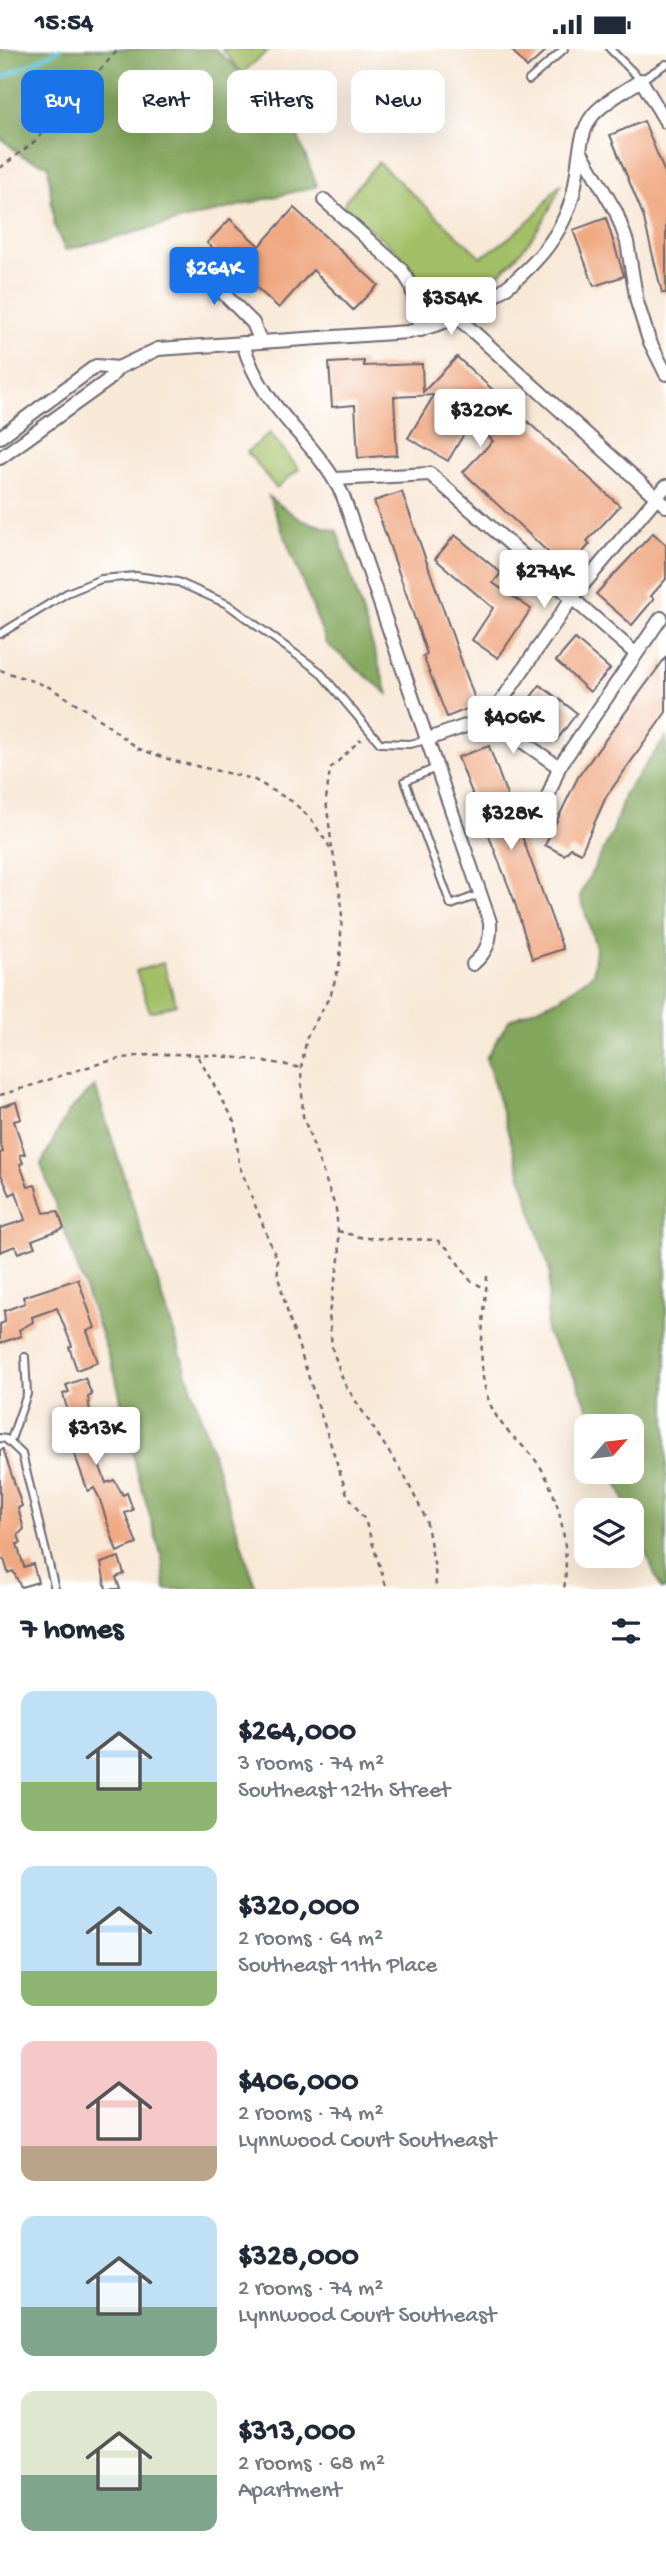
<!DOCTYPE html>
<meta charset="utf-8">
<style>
:root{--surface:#fff;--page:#f2f2f3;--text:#1f2937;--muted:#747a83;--accent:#1a73e8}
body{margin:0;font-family:"Gochi Hand",sans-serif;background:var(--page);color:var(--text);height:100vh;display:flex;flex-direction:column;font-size:26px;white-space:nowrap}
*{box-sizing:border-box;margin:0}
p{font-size:23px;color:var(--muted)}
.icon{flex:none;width:38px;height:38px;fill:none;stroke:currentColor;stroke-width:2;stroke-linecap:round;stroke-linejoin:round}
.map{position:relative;height:1540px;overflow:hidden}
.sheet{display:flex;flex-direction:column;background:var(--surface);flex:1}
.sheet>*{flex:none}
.hud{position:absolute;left:21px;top:21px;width:625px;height:63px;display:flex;gap:14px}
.needle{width:46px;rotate:62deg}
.buttons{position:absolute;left:574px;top:1365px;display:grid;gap:14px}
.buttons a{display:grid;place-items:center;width:70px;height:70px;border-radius:14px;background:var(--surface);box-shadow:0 7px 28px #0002;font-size:35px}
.price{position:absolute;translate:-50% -60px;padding:0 16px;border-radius:7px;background:#fff;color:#222;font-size:23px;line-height:46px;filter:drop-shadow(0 2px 4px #0008)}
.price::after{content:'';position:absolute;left:50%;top:42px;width:21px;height:16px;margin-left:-10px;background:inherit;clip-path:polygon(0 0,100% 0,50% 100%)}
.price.selected{background:var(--accent);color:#fff}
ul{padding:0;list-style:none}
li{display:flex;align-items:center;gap:21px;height:175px;padding:0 21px}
li span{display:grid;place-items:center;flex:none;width:196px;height:140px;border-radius:14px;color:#555}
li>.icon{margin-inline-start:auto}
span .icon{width:84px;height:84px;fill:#fffc;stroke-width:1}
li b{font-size:30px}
h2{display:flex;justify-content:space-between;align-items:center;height:84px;padding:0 21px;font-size:30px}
.tag{padding:0 24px;border-radius:14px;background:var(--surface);box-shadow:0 7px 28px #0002;font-size:24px;line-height:63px}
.tag.selected{background:var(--accent);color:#fff}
.status{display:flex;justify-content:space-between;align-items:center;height:49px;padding:0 35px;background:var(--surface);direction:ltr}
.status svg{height:19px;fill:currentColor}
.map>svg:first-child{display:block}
.green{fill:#a3bf66;stroke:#627050;stroke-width:2}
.forest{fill:#82a65b;stroke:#52644b;stroke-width:2}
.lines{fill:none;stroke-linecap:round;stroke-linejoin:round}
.stream{stroke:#5bc3d7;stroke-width:4.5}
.building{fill:#f0a881}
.lane-casing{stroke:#6d6771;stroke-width:10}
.street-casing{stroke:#6d6771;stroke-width:16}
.path{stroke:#6d6771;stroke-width:2.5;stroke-dasharray:5 5;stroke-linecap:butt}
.lane{stroke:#fff;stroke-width:6}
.street{stroke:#fff;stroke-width:12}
</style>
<div class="status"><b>15:54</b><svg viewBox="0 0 49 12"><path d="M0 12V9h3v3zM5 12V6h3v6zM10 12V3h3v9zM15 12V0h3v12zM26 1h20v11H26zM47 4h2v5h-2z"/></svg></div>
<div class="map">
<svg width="666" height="1540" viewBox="0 0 666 1540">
<rect width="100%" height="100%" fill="#fff"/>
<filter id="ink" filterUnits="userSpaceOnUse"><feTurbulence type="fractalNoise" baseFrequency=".0143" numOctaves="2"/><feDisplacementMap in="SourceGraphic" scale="14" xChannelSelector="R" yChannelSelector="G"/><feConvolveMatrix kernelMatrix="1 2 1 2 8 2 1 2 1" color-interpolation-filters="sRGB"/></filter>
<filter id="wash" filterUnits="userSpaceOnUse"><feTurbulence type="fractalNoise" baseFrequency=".00686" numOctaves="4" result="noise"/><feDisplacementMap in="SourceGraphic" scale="28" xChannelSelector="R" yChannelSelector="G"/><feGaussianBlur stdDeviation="1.57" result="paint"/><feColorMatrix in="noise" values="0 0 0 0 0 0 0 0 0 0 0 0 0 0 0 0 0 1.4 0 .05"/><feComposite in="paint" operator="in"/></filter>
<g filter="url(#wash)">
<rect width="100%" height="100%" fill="#f8e8d6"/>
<g class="green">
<polygon points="222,0 270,0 242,24"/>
<path d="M378 113 481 208C503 195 530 173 546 153 552 146 552 141 561 136 540 188 492 247 435 261 422 253 424 240 417 228 402 201 367 179 344 159L345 152Z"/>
<polygon points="270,384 299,420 276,439 247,403"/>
<polygon points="163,914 176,955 150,963 136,922"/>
</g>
<g class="forest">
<polygon points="0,0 215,0 291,69 317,137 65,201 54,176 48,116 22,107 0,88"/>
<polygon points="269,448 301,471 337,482 388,645 327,595"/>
<polygon points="666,688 666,1540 661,1540 632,1471 632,1461 628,1461 613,1423 632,1423 632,1377 595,1377 577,1332 546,1283 550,1223 486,1009 509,971 558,950 593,925 596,899 580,846 613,782 625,744"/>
<polygon points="95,1037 256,1540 165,1540 162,1509 137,1422 115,1325 41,1115 68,1063"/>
</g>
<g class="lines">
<polyline class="stream" points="0,30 60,0"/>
</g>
<g id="blocks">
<g class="building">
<polygon points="511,0 548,0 527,19"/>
<polygon points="644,72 666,127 666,244 662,244 643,166 610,86"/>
<polygon points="294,159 378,236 353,261 313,221 279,259 207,194 230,170 259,197"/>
<polygon points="606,169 624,227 594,237 573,181"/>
<polygon points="457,308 620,457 587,492 590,495 567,521 463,423 493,392 472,371 448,412 408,389 434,346 394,348 397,406 358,409 355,356 332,358 329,314 364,312 364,317 422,315 423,343"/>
<polygon points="402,443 477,656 447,668 423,607 427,605 374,452"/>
<polygon points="653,484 666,496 666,530 651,547 654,550 632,576 596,545"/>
<polygon points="455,486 501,524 493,534 531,560 498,609 472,591 493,559 435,510"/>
<polygon points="575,590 610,620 590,643 556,612"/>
<polygon points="666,608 666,663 606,748 581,804 571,799 564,806 545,796 578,728"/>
<polygon points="540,636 577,664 556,692 519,664"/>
<polygon points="489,697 563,900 532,910 514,851 458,708"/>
<polygon points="16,1053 21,1070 14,1072 25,1105 20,1106 23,1114 20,1115 28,1138 35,1136 44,1164 58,1162 64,1179 32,1191 35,1198 18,1204 15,1197 0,1203 0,1179 25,1171 16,1143 10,1146 0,1123 0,1104 3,1103 0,1093 0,1058"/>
<polygon points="78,1230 95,1279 87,1282 98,1313 77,1321 69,1298 72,1297 57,1259 32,1268 33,1273 19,1281 21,1287 0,1294 0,1275 5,1273 4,1262 25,1254 23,1248"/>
<polygon points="85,1329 92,1346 88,1348 90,1363 83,1366 90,1390 106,1434 114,1431 123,1446 127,1444 133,1461 125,1464 137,1495 117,1503 99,1448 94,1439 88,1442 66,1382 65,1372 70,1370 63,1345 69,1343 66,1336"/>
<polygon points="3,1400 22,1457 18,1459 24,1480 18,1486 21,1494 17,1495 24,1518 33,1515 38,1533 21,1538 13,1522 8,1524 4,1510 0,1511 0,1401"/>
<polygon points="119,1508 124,1525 116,1528 120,1540 106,1540 101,1514"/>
</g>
</g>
</g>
<g filter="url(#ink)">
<use href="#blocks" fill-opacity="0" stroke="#6d6771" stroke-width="2"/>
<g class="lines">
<defs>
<g id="lane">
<polyline points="610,0 641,31 666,15"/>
<polyline points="529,31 564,0"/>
<polyline points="0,585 67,544 101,530 136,527 178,533 227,555 319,622 380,694 410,695 426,691"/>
<polyline points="436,719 405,732 451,856 481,845"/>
<polyline points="0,1389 6,1390 22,1405 55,1540"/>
<polyline points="10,1393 27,1345 25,1308"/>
</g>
<g id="street">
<polyline points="581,103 616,163 627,193 637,253 649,291 666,325"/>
<polyline points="324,151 401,220 411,236 421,281"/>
<polyline points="189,210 253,274 261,293"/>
<polyline points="456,267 666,457"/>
<path d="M243 294C262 363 315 388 343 447L490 873C491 892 487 903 473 915"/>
<polyline points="0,388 96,317 118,319"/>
<path d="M0 409 107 332 118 319 158 300 408 283C476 271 552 217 572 149 580 124 576 87 593 66 605 52 625 42 641 31L666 73"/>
<polyline points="335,430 430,425 636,605"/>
<polyline points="487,668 559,718"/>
<polyline points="428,690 471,675 496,660 572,549 666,437"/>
<polyline points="539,772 559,718 661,569"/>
</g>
</defs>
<use href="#lane" class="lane-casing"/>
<use href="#street" class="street-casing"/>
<g class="path">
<polyline points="0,119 34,93 119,0"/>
<polyline points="0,621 47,637 87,661 139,700 174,712 253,730 293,753 311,770 333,803 342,858 340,913 331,945 307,988 301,1019 303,1067 336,1160 340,1205 329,1264 332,1299 344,1334 404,1426 426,1470 435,1520 436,1540"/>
<polyline points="332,799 326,751 330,720 361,690"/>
<polyline points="198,1008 235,1073 239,1116 277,1211 278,1228 288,1265 347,1445 365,1471 387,1540"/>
<path d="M0 1046C41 1035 82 1017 124 1009 175 1000 251 1008 301 1019"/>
<polyline points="338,1182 364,1189 437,1191 447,1199 470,1231 486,1240"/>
<path d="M487 1227C485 1269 473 1323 493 1361 504 1384 528 1398 541 1419 561 1452 570 1503 564 1540"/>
</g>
<use href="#lane" class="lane"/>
<use href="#street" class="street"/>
</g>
</g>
</svg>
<div class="buttons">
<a><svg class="needle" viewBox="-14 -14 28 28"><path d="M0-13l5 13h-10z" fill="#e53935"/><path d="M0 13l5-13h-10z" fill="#747a83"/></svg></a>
<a><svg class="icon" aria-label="layers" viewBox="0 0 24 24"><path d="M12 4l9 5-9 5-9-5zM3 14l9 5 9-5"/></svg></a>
</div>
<b class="price selected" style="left:214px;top:258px">$264K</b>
<b class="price" style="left:451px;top:288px">$354K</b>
<b class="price" style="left:480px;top:400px">$320K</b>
<b class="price" style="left:544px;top:561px">$274K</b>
<b class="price" style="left:513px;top:707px">$406K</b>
<b class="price" style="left:511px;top:803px">$328K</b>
<b class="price" style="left:96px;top:1418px">$313K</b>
<div class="hud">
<a class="tag selected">Buy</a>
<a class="tag">Rent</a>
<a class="tag">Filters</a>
<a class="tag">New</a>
</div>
</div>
<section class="sheet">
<h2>7 homes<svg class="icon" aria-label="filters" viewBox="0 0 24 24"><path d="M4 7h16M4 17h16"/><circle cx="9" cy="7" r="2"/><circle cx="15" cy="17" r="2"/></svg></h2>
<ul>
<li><span style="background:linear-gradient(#bfe0f5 65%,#8fb573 0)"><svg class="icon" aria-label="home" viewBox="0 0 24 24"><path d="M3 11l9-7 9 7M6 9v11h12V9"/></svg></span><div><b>$264,000</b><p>3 rooms · 74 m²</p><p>Southeast 12th Street</p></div></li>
<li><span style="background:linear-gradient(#bfe0f5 75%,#8fb573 0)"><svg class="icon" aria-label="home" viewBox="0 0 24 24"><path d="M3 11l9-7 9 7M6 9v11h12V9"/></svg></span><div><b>$320,000</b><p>2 rooms · 64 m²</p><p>Southeast 11th Place</p></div></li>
<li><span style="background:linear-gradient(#f6c9c9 75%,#b9a48a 0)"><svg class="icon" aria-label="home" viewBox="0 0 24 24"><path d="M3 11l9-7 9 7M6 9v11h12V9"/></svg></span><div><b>$406,000</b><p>2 rooms · 74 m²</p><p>Lynnwood Court Southeast</p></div></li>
<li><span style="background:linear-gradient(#bfe0f5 65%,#7fa58c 0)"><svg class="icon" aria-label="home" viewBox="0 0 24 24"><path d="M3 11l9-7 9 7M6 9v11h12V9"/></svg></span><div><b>$328,000</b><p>2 rooms · 74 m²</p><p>Lynnwood Court Southeast</p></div></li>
<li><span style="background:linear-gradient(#dfe7d0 60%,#7fa58c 0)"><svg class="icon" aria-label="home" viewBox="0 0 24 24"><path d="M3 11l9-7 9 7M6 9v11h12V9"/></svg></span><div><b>$313,000</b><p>2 rooms · 68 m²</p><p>Apartment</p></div></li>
</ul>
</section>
